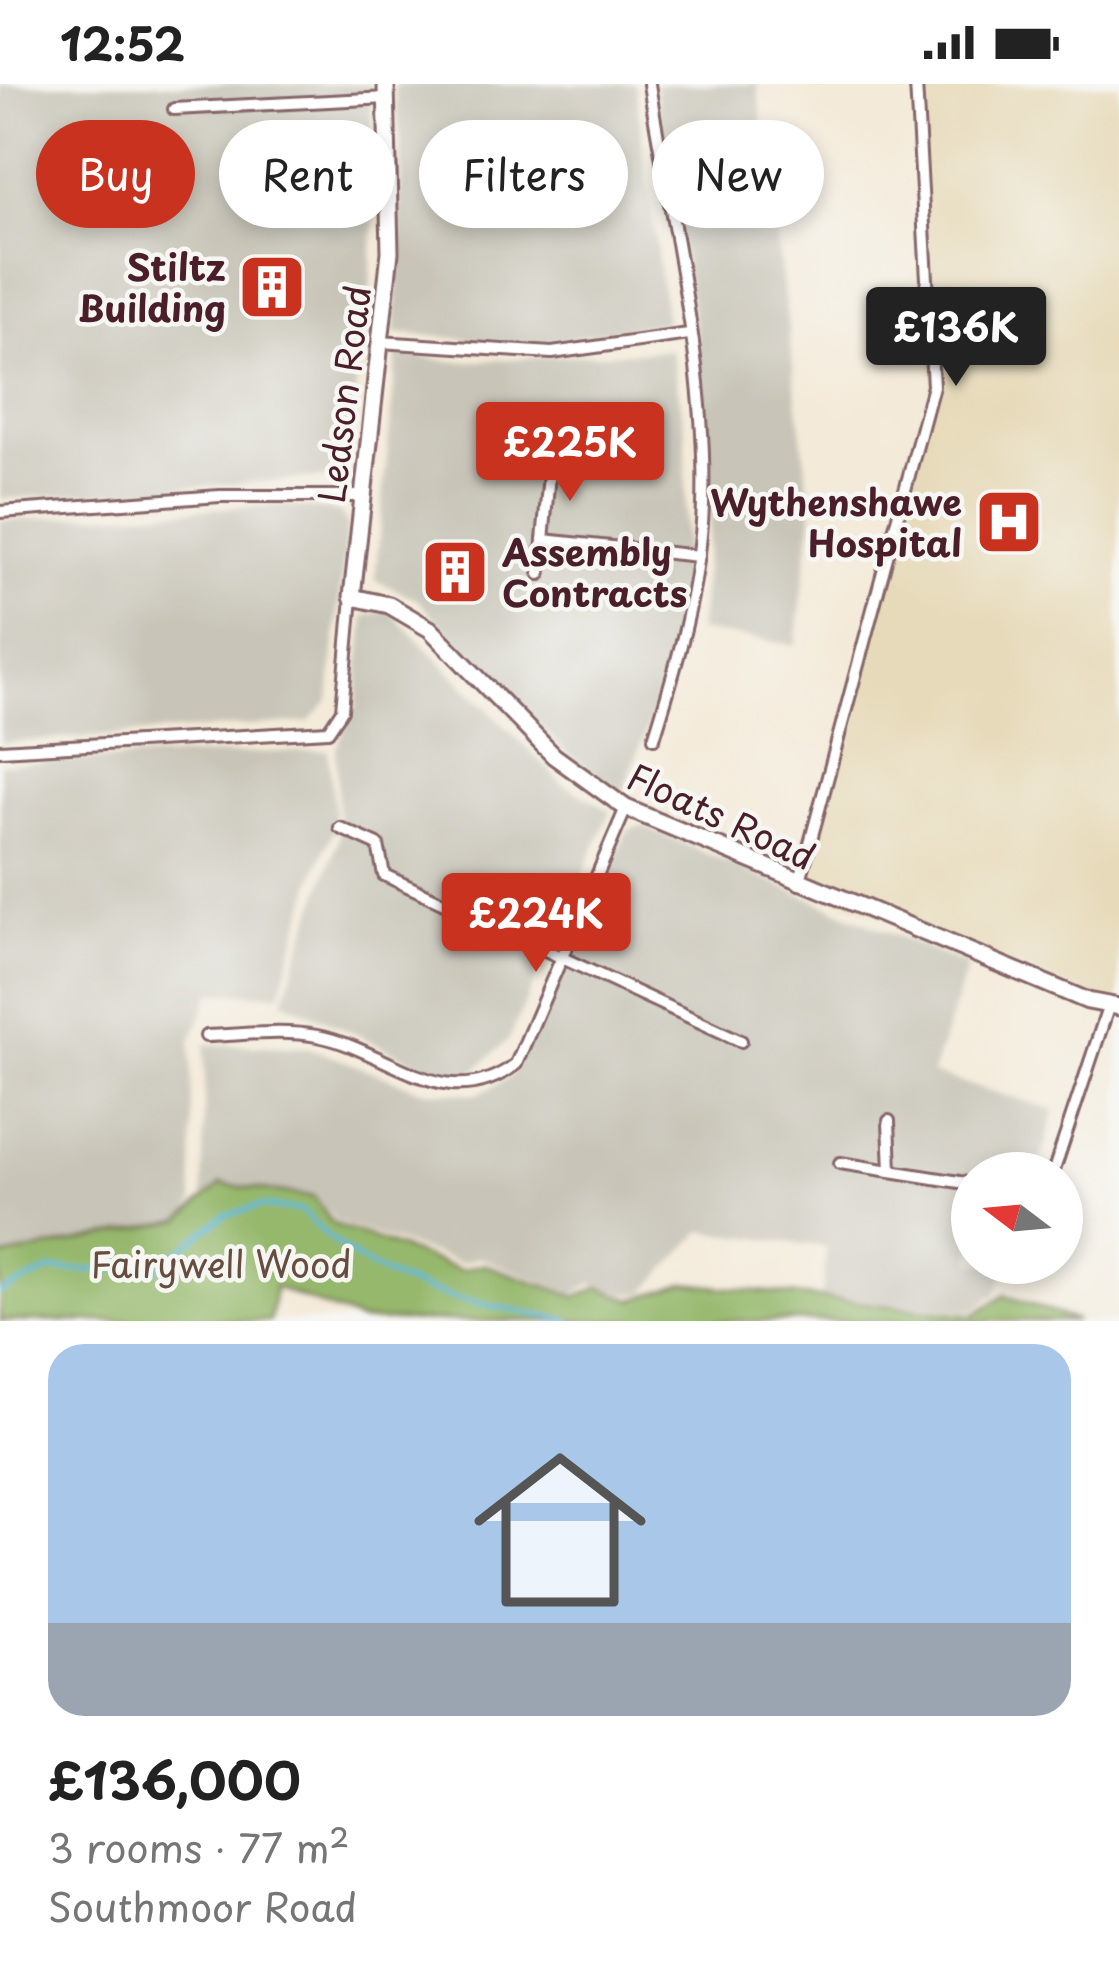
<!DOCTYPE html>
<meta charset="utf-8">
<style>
:root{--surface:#fff;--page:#f2f2f2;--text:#222;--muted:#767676;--line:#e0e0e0;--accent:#c8321e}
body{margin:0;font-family:"Playpen Sans",sans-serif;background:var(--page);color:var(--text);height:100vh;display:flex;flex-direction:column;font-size:45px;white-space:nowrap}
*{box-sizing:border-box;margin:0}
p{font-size:39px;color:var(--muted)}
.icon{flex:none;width:66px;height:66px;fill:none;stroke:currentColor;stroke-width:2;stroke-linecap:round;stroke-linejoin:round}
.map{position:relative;height:1237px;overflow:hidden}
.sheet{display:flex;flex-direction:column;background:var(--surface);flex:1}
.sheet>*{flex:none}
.guide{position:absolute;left:36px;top:36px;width:1047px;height:108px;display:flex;gap:24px}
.needle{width:78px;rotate:286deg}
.controls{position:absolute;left:951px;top:1068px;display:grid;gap:24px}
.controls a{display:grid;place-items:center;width:132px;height:132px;border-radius:50%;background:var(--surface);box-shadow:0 6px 18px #0003;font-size:60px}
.price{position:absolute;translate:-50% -102px;padding:0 27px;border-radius:12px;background:var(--accent);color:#fff;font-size:39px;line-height:78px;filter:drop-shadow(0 3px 6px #0008)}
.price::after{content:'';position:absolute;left:50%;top:72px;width:36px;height:27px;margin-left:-18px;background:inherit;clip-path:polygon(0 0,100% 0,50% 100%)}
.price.active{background:#222;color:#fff}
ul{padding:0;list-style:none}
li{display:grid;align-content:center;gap:24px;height:636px;padding:0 48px}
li+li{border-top:3px solid var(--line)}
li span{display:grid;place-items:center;height:372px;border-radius:36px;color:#555}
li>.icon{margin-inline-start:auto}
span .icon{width:216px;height:216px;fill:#fffc;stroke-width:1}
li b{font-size:51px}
.pill{padding:0 42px;border-radius:54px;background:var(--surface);box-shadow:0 6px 18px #0003;font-size:42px;line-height:108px}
.pill.active{background:var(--accent);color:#fff}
.status{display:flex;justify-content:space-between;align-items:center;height:84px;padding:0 60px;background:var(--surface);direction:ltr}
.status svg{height:33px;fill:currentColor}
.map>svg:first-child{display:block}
.built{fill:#e7daba}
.industrial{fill:#c8c4b8}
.forest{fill:#95b86c;stroke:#706c4c;stroke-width:3}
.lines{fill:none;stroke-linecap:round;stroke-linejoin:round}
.stream{stroke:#5cb9da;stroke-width:4.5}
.street-casing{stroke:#866668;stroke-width:16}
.secondary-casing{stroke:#866668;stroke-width:21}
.street{stroke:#fff;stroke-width:10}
.secondary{stroke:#fff;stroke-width:15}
.labels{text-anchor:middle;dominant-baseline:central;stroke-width:9;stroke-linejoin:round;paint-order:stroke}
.poi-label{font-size:36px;font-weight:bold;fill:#4a1f2b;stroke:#f6f6f2;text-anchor:end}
.street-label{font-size:36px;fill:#4a1f2b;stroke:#f6f6f2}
.park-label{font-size:36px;fill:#664d40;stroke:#f6f6f2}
</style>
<div class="status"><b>12:52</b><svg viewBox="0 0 49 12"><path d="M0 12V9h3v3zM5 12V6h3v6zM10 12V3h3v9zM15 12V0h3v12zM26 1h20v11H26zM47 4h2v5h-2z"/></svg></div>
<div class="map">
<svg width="1119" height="1237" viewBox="0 0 1119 1237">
<rect width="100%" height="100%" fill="#f6f6f2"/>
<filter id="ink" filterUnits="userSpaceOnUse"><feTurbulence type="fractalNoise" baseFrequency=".00833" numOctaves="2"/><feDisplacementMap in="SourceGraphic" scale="24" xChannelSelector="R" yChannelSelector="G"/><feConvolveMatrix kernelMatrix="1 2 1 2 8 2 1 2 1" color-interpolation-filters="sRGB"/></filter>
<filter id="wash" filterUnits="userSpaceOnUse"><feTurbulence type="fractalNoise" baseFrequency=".004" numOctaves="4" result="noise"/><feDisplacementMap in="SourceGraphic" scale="48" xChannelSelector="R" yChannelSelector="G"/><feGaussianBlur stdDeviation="2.7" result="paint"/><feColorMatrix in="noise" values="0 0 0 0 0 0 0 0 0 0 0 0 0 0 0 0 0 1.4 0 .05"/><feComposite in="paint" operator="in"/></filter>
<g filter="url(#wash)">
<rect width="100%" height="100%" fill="#f4ead9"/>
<polygon class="built" points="916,0 1119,0 1119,923 799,800 933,302"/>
<g class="industrial">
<polygon points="0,0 369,0 376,90 370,208 345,376 336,393 0,415"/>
<polygon points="394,0 635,0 666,238 531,260 395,249 403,80"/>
<polygon points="655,0 757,0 812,431 796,561 698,547 711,431 696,249"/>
<polygon points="671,266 686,351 685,507 653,627 623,708 566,669 418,516 375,496 397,271 459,278"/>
<polygon points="280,421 339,428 347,439 329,617 309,638 0,659 0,437"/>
<polygon points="388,526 563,700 611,727 509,955 466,995 420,980 283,916 339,754 336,664 357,621 365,532"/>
<polygon points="328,666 336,741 317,783 280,909 211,909 191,957 193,1119 182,1139 0,1175 0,680"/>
<polygon points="642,742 967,882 932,990 1055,1026 1037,1089 972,1089 972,1179 1008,1179 996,1210 972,1227 822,1212 827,1163 702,1147 644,1209 627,1210 591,1199 575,1210 479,1173 461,1179 336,1138 316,1112 220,1099 203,1114 205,960 310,964 421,1006 476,1010 491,1004 511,992 628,746"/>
</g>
<polygon class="forest" points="221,1100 314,1113 333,1140 460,1186 483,1180 577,1213 599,1203 634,1216 685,1199 974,1231 1005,1211 1077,1237 360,1237 275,1203 270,1237 0,1237 0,1174 181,1136"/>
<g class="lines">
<path class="stream" d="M0 1209 51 1186H155L225 1131 262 1122 303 1127C375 1212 467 1215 570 1237"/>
</g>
</g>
<g filter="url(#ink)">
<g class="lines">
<defs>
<g id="street">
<path d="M649 0C670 134 708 285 703 421 700 502 678 577 654 654"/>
<polyline points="174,25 388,14"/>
<polyline points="379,258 552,269 689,250"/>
<polyline points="0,428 220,412 360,412"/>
<polyline points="543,456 699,472"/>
<polyline points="540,490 553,346"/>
<polyline points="0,666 328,647 342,626 352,513"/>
<polyline points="340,744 378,761 384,791 741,957"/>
<polyline points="799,800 933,302 916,0"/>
<path d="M206 952C242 951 282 945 317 952 388 965 445 1034 516 980L626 724"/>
<polyline points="889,1037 891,1087"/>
<polyline points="840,1079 972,1100"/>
<polyline points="1053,1089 1109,921"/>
</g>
<polyline id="secondary" points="386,0 390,168 352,513 389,521 430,545 554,672 626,724 1088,917 1119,923"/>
</defs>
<use href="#street" class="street-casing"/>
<use href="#secondary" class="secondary-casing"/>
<use href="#street" class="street"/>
<use href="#secondary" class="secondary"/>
</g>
</g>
<defs>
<symbol id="building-square" viewBox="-11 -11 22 22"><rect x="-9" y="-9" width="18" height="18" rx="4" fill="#c8321e" stroke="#f6f6f2"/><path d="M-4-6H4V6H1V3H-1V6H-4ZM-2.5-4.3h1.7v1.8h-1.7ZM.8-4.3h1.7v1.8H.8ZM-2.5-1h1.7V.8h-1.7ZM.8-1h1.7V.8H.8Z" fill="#fff"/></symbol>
<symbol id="hospital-square" viewBox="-11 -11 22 22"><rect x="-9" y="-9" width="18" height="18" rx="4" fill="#c8321e" stroke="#f6f6f2"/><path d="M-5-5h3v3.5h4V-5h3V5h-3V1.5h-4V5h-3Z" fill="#fff"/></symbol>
</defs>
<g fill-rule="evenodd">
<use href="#building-square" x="234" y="165" width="76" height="76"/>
<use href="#hospital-square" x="971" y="400" width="76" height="76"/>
<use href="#building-square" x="417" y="450" width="76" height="76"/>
</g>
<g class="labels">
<g class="poi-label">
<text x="226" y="182">Stiltz<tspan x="226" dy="41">Building</tspan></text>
<text x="962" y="417">Wythenshawe<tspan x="962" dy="41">Hospital</tspan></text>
<text x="502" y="467" text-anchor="start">Assembly<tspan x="502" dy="41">Contracts</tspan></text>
</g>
<g class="street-label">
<text transform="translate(343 310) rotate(-83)">Ledson Road</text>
<text transform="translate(722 731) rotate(25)">Floats Road</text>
</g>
<g class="park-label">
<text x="221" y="1179">Fairywell Wood</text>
</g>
</g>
</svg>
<div class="controls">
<a><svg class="needle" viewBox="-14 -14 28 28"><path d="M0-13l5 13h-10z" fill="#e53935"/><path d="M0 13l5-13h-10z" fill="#767676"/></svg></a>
</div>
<b class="price active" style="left:956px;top:305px">£136K</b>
<b class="price" style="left:570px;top:420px">£225K</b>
<b class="price" style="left:536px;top:891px">£224K</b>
<div class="guide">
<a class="pill active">Buy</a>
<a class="pill">Rent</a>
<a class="pill">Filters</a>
<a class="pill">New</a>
</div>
</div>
<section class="sheet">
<ul>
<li><span style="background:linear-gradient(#a9c7e8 75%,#9aa5b1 0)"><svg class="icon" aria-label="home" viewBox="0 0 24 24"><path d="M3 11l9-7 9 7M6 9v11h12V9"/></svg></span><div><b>£136,000</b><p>3 rooms · 77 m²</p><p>Southmoor Road</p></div></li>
</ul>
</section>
